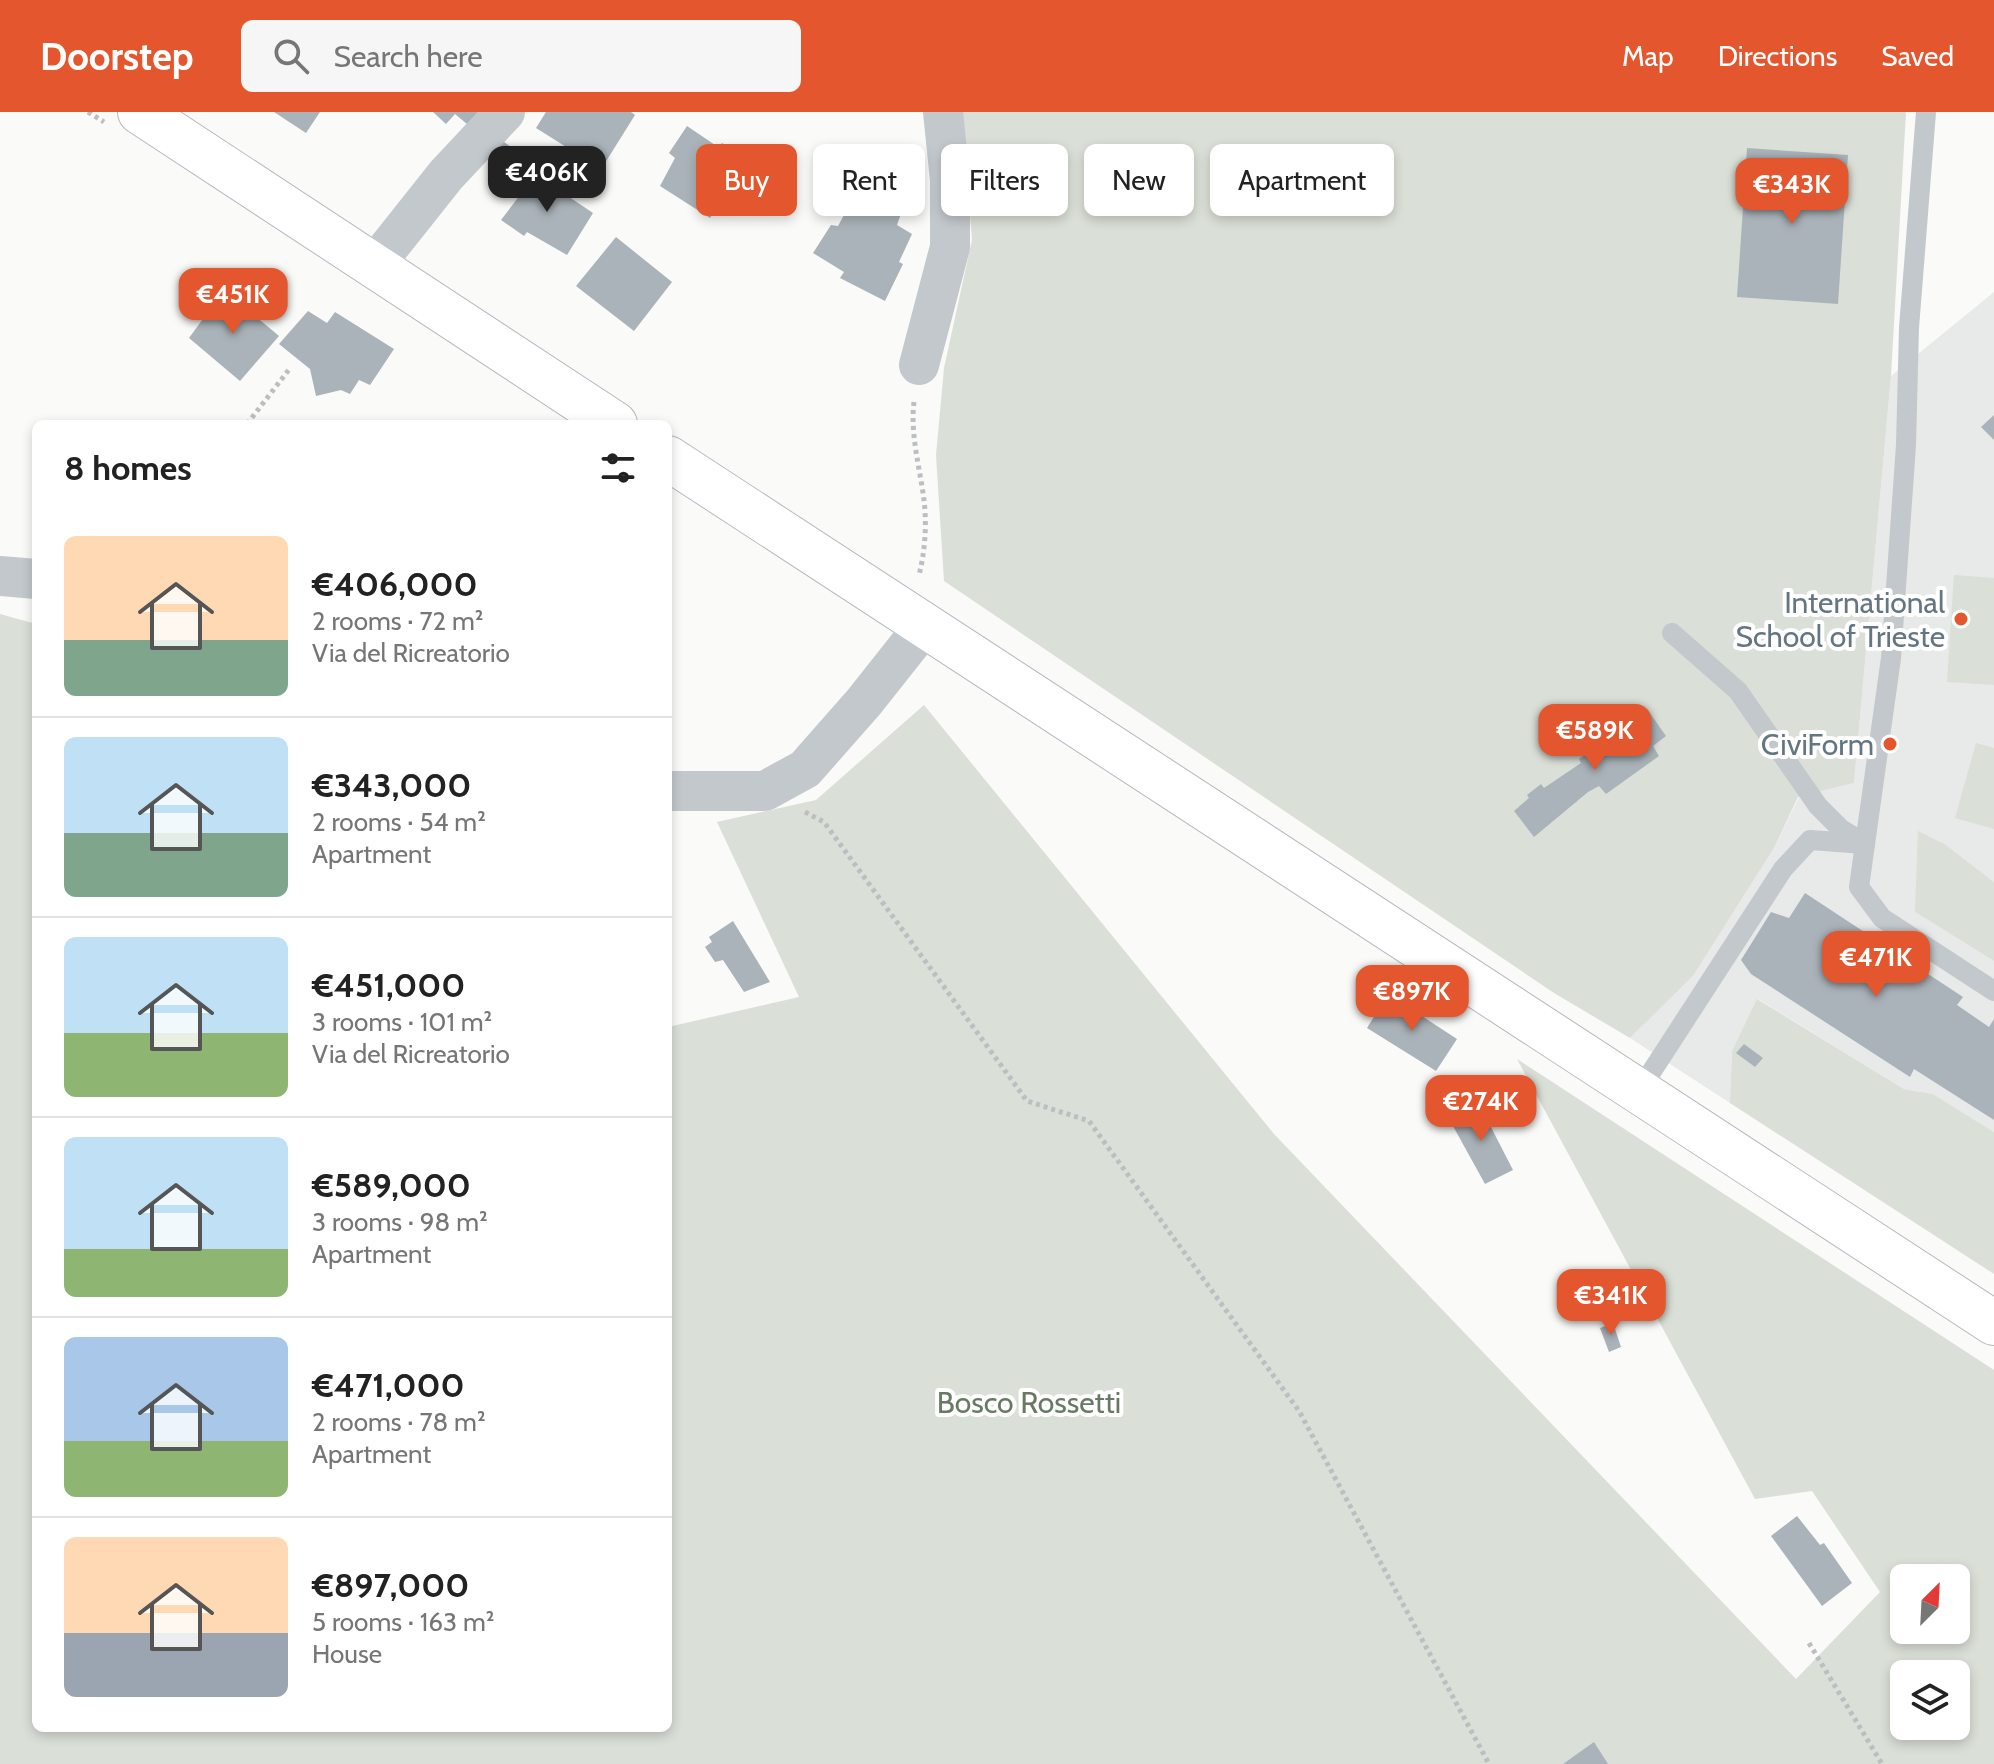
<!DOCTYPE html>
<meta charset="utf-8">
<style>
:root{--surface:#fff;--page:#f6f6f6;--text:#222;--muted:#767676;--line:#e0e0e0;--accent:#e4572e}
body{margin:0;font-family:Cabin,sans-serif;background:var(--page);color:var(--text);height:100vh;display:flex;flex-direction:column;font-size:30px;white-space:nowrap}
*{box-sizing:border-box;margin:0}
p{font-size:26px;color:var(--muted)}
.icon{flex:none;width:44px;height:44px;fill:none;stroke:currentColor;stroke-width:2;stroke-linecap:round;stroke-linejoin:round}
.map{position:relative;flex:1;overflow:hidden}
.details{position:absolute;left:32px;top:308px;width:640px;height:1312px;display:flex;flex-direction:column;background:var(--surface);border-radius:12px;box-shadow:0 4px 12px #0003}
.details>*{flex:none}
.top-card{position:absolute;left:696px;top:32px;width:760px;height:72px;display:flex;gap:16px}
.needle{width:52px;rotate:24deg}
.controls{position:absolute;left:1890px;top:1452px;display:grid;gap:16px}
.controls a{display:grid;place-items:center;width:80px;height:80px;border-radius:12px;background:var(--surface);box-shadow:0 4px 12px #0003;font-size:40px}
.price{position:absolute;translate:-50% -68px;padding:0 18px;border-radius:16px;background:var(--accent);color:#fff;font-size:26px;line-height:52px;filter:drop-shadow(0 2px 4px #0008)}
.price::after{content:'';position:absolute;left:50%;top:48px;width:24px;height:18px;margin-left:-12px;background:inherit;clip-path:polygon(0 0,100% 0,50% 100%)}
.price.on{background:#222;color:#fff}
ul{padding:0;list-style:none}
li{display:flex;align-items:center;gap:24px;height:200px;padding:0 32px}
li+li{border-top:2px solid var(--line)}
li span{display:grid;place-items:center;flex:none;width:224px;height:160px;border-radius:12px;color:#555}
li>.icon{margin-inline-start:auto}
span .icon{width:96px;height:96px;fill:#fffc;stroke-width:1}
li b{font-size:34px}
h2{display:flex;justify-content:space-between;align-items:center;height:96px;padding:0 32px;font-size:34px}
.tag{padding:0 28px;border-radius:12px;background:var(--surface);box-shadow:0 4px 12px #0003;font-size:28px;line-height:72px}
.tag.on{background:var(--accent);color:#fff}
header{display:flex;align-items:center;gap:48px;box-sizing:border-box;height:112px;padding:0 40px;background:var(--accent);color:#fff}
header strong{font-size:38px}
nav{display:flex;gap:44px;margin-inline-start:auto;font-size:28px}
.search{width:560px;height:72px;background:var(--page);display:flex;align-items:center;gap:20px;box-sizing:border-box;padding:0 28px;border-radius:12px;color:var(--muted);font-size:30px}
.map>svg:first-child{display:block}
.built{fill:#e8e9e9}
.green{fill:#dadfd7;fill-rule:evenodd}
.building{fill:#aab3b9}
.lines{fill:none;stroke-linecap:round;stroke-linejoin:round}
.primary-casing{stroke:#b5babe;stroke-width:46}
.path{stroke:#bbbfc2;stroke-width:5;stroke-dasharray:4 4;stroke-linecap:butt}
.service{stroke:#c3c8cc;stroke-width:20}
.minor{stroke:#c3c8cc;stroke-width:40}
.primary{stroke:#fff;stroke-width:44}
.poi-dot{fill:#e4572e;stroke:#fff;stroke-width:3}
.labels{text-anchor:middle;dominant-baseline:central;stroke-width:8;stroke-linejoin:round;paint-order:stroke}
.poi-label{font-size:30px;fill:#657683;stroke:#fff;text-anchor:end}
.park-label{font-size:30px;fill:#687a64;stroke:#fff}
</style>
<header>
<strong>Doorstep</strong>
<div class="search"><svg class="icon" aria-label="search" viewBox="0 0 24 24"><circle cx="10" cy="10" r="6"/><path d="M15 15l6 6"/></svg>Search here</div>
<nav><a>Map</a><a>Directions</a><a>Saved</a></nav>
</header>
<div class="map">
<svg width="1994" height="1652" viewBox="0 0 1994 1652">
<rect width="100%" height="100%" fill="#fafaf8"/>
<polygon class="built" points="1994,180 1994,770 1946,733 1915,800 1994,849 1994,1020 1933,982 1904,977 1758,887 1732,939 1730,991 1630,926 1693,864 1774,736 1799,685 1854,671 1891,264"/>
<g class="green">
<polygon points="962,0 1906,0 1891,264 1854,671 1798,685 1774,736 1693,864 1630,926 1554,881 944,469 936,343 944,256 972,128"/>
<polygon points="1954,463 1994,466 1994,573 1947,570"/>
<path d="M0 502 36 512V1616H668V915L799 885 717 710 816 688 924 593 1274 1022 1796 1567 1880 1480 1812 1379 1755 1387 1517 947 1994 1258V1652H0ZM1904 1466H1956V1518H1904ZM1904 1562H1956V1614H1904Z"/>
<polygon points="1976,631 1994,636 1994,717 1955,706"/>
<polygon points="1918,719 1946,733 1994,770 1994,849 1915,800"/>
<polygon points="1757,887 1904,977 1933,982 1994,1020 1994,1162 1730,991 1732,939"/>
</g>
<g class="building">
<polygon points="274,0 320,0 306,21"/>
<polygon points="433,0 479,0 467,12 455,2 446,12"/>
<polygon points="546,0 631,0 635,3 605,51 584,38 579,43 536,16"/>
<polygon points="687,14 718,35 722,31 750,49 710,106 660,74 675,46 669,41"/>
<polygon points="494,23 514,37 506,47 486,33"/>
<polygon points="1747,36 1848,43 1838,192 1737,185"/>
<polygon points="529,58 593,101 567,143 527,120 524,124 501,108 520,83 511,80"/>
<polygon points="862,70 904,93 897,113 912,122 899,150 903,152 885,189 840,166 844,160 813,141 831,113 838,114"/>
<polygon points="616,125 672,170 634,219 576,174"/>
<polygon points="224,178 279,224 240,269 189,226"/>
<polygon points="308,199 327,211 335,200 394,237 370,273 359,268 350,282 341,278 316,284 310,257 279,232"/>
<polygon points="1994,303 1994,328 1981,315"/>
<polygon points="1647,597 1666,624 1653,634 1659,644 1606,682 1599,674 1588,680 1534,725 1514,699 1529,686 1527,683 1541,672 1544,676 1581,651 1579,647"/>
<polygon points="1805,781 1963,885 1957,893 1989,915 1994,907 1994,1008 1914,957 1910,965 1751,862 1741,848 1771,800 1789,806"/>
<polygon points="733,809 770,870 744,880 723,848 715,850 705,835 712,830 709,825"/>
<polygon points="1388,882 1457,927 1436,959 1367,916"/>
<polygon points="1744,932 1763,946 1755,955 1736,941"/>
<polygon points="1478,990 1513,1058 1485,1072 1448,1005"/>
<polygon points="1613,1211 1621,1235 1609,1240 1600,1216"/>
<polygon points="1797,1404 1820,1433 1824,1431 1852,1471 1822,1494 1771,1424"/>
<polygon points="1594,1630 1608,1652 1563,1652"/>
</g>
<g class="lines">
<defs>
<g id="primary">
<polyline points="140,0 615,312"/>
<polyline points="668,346 1994,1211"/>
</g>
</defs>
<use href="#primary" class="primary-casing"/>
<g class="path">
<polyline points="88,0 104,10"/>
<path d="M914 290C910 323 920 356 924 388 927 412 925 440 919 463"/>
<polyline points="247,312 291,255"/>
<polyline points="805,700 824,710 1027,989 1089,1009 1299,1299 1489,1652"/>
<polyline points="1809,1531 1882,1652"/>
</g>
<g class="service">
<polyline points="1926,0 1909,216 1906,333 1891,546 1859,775 1882,806 1994,879"/>
<polyline points="1639,979 1783,757 1810,728 1865,732 1841,717 1818,694 1738,579 1672,521"/>
</g>
<g class="minor">
<polyline points="373,155 446,63 505,0"/>
<polyline points="919,253 950,135 950,68 943,0"/>
<polyline points="0,464 36,467"/>
<polyline points="668,679 765,679 805,657 864,590 925,513"/>
</g>
<use href="#primary" class="primary"/>
</g>
<g class="poi-dot">
<circle cx="1961" cy="507" r="8"/>
<circle cx="1890" cy="632" r="8"/>
</g>
<g class="labels">
<g class="poi-label">
<text x="1945" y="490">International<tspan x="1945" dy="34">School of Trieste</tspan></text>
<text x="1874" y="632">CiviForm</text>
</g>
<g class="park-label">
<text x="1029" y="1290">Bosco Rossetti</text>
</g>
</g>
</svg>
<div class="controls">
<a><svg class="needle" viewBox="-14 -14 28 28"><path d="M0-13l5 13h-10z" fill="#e53935"/><path d="M0 13l5-13h-10z" fill="#767676"/></svg></a>
<a><svg class="icon" aria-label="layers" viewBox="0 0 24 24"><path d="M12 4l9 5-9 5-9-5zM3 14l9 5 9-5"/></svg></a>
</div>
<b class="price on" style="left:547px;top:102px">€406K</b>
<b class="price" style="left:1792px;top:114px">€343K</b>
<b class="price" style="left:233px;top:224px">€451K</b>
<b class="price" style="left:1595px;top:660px">€589K</b>
<b class="price" style="left:1876px;top:887px">€471K</b>
<b class="price" style="left:1412px;top:921px">€897K</b>
<b class="price" style="left:1481px;top:1031px">€274K</b>
<b class="price" style="left:1611px;top:1225px">€341K</b>
<div class="top-card">
<a class="tag on">Buy</a>
<a class="tag">Rent</a>
<a class="tag">Filters</a>
<a class="tag">New</a>
<a class="tag">Apartment</a>
</div>
<section class="details">
<h2>8 homes<svg class="icon" aria-label="filters" viewBox="0 0 24 24"><path d="M4 7h16M4 17h16"/><circle cx="9" cy="7" r="2"/><circle cx="15" cy="17" r="2"/></svg></h2>
<ul>
<li><span style="background:linear-gradient(#ffd9b3 65%,#7fa58c 0)"><svg class="icon" aria-label="home" viewBox="0 0 24 24"><path d="M3 11l9-7 9 7M6 9v11h12V9"/></svg></span><div><b>€406,000</b><p>2 rooms · 72 m²</p><p>Via del Ricreatorio</p></div></li>
<li><span style="background:linear-gradient(#bfe0f5 60%,#7fa58c 0)"><svg class="icon" aria-label="home" viewBox="0 0 24 24"><path d="M3 11l9-7 9 7M6 9v11h12V9"/></svg></span><div><b>€343,000</b><p>2 rooms · 54 m²</p><p>Apartment</p></div></li>
<li><span style="background:linear-gradient(#bfe0f5 60%,#8fb573 0)"><svg class="icon" aria-label="home" viewBox="0 0 24 24"><path d="M3 11l9-7 9 7M6 9v11h12V9"/></svg></span><div><b>€451,000</b><p>3 rooms · 101 m²</p><p>Via del Ricreatorio</p></div></li>
<li><span style="background:linear-gradient(#bfe0f5 70%,#8fb573 0)"><svg class="icon" aria-label="home" viewBox="0 0 24 24"><path d="M3 11l9-7 9 7M6 9v11h12V9"/></svg></span><div><b>€589,000</b><p>3 rooms · 98 m²</p><p>Apartment</p></div></li>
<li><span style="background:linear-gradient(#a9c7e8 65%,#8fb573 0)"><svg class="icon" aria-label="home" viewBox="0 0 24 24"><path d="M3 11l9-7 9 7M6 9v11h12V9"/></svg></span><div><b>€471,000</b><p>2 rooms · 78 m²</p><p>Apartment</p></div></li>
<li><span style="background:linear-gradient(#ffd9b3 60%,#9aa5b1 0)"><svg class="icon" aria-label="home" viewBox="0 0 24 24"><path d="M3 11l9-7 9 7M6 9v11h12V9"/></svg></span><div><b>€897,000</b><p>5 rooms · 163 m²</p><p>House</p></div></li>
</ul>
</section>
</div>
